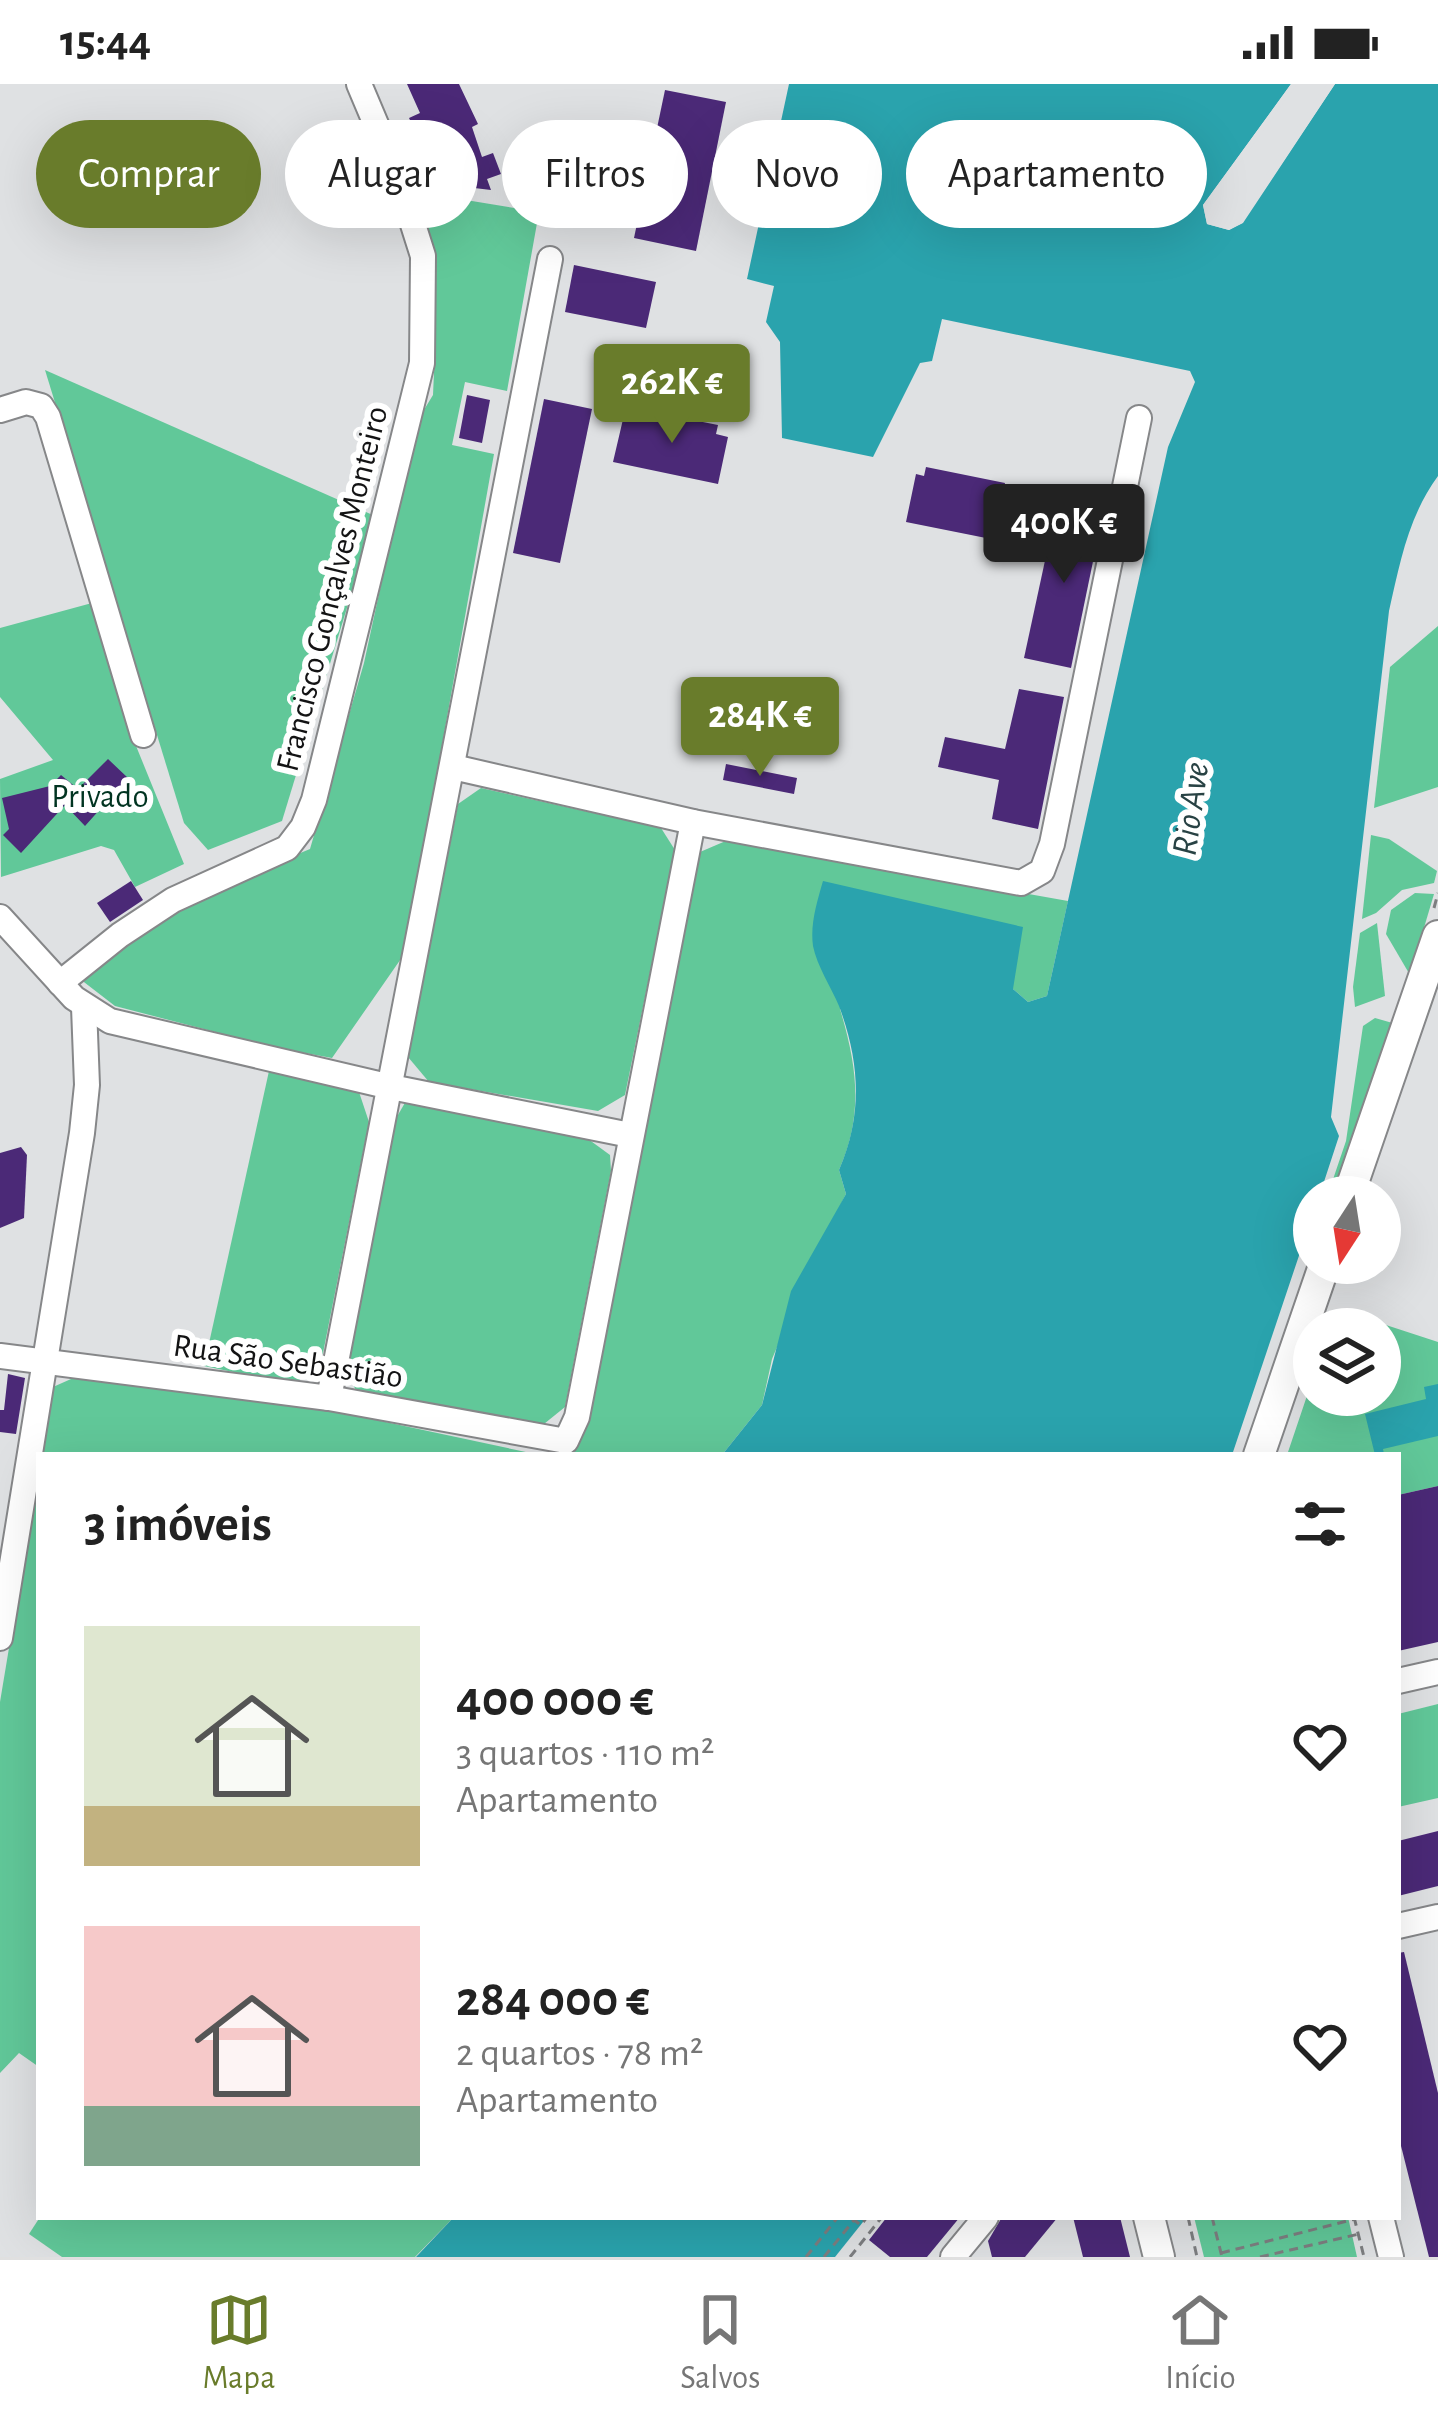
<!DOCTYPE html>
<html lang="pt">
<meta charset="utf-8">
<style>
:root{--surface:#fff;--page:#f6f6f6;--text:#222;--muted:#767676;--line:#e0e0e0;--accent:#697c2b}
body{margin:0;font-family:"Alegreya Sans",sans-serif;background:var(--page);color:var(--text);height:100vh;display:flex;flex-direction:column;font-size:45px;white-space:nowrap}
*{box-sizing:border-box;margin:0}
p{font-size:39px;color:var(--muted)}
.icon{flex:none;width:66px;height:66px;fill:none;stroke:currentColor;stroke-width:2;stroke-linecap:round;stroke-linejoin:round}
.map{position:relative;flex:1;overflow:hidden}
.side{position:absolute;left:36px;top:1368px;width:1365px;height:768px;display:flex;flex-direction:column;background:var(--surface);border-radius:0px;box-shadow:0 12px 48px #0002}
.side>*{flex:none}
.banner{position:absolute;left:36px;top:36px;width:1368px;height:108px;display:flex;gap:24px}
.needle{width:78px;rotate:192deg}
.buttons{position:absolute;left:1293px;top:1092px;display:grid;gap:24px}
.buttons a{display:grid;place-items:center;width:108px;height:108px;border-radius:50%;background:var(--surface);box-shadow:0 12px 48px #0002;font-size:60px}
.price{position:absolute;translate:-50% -102px;padding:0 27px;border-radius:12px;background:var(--accent);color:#fff;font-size:39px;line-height:78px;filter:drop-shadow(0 3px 6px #0008)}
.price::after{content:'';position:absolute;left:50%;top:72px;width:36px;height:27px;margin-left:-18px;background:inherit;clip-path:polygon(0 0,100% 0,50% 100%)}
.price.selected{background:#222;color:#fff}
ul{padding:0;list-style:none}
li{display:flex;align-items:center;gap:36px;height:300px;padding:0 48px}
li span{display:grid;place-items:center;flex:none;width:336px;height:240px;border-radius:0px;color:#555}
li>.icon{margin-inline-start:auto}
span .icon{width:144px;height:144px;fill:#fffc;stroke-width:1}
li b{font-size:51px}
h2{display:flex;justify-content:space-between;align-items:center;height:144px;padding:0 48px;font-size:51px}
.tag{padding:0 42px;border-radius:54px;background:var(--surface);box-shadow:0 12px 48px #0002;font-size:42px;line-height:108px}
.tag.selected{background:var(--accent);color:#fff}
.status{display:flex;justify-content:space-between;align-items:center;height:84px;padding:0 60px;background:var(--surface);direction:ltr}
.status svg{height:33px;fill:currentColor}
.tab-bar{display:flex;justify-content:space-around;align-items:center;height:168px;border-top:3px solid var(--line);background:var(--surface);font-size:33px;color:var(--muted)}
.tab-bar a{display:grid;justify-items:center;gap:6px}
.tab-bar .selected{color:var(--accent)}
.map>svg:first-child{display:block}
.green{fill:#61c899}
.water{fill:#2aa3ad}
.pier{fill:#dfe1e3}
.building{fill:#4b2977}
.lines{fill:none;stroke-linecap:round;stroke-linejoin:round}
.minor-casing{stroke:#868789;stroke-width:28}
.major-casing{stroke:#868789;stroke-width:34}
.path{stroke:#7d7e80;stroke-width:3;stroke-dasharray:9 6;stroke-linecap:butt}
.minor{stroke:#fff;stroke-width:24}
.major{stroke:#fff;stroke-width:30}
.labels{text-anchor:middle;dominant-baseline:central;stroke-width:12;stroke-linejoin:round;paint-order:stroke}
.street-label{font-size:33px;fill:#131314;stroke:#fff}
.park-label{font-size:33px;fill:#013421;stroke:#fff}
.water-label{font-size:36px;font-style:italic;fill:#284244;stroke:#fff}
</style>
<div class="status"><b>15:44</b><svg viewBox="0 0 49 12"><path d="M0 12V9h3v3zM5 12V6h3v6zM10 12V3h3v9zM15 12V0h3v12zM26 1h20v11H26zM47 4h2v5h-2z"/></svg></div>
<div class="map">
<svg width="1438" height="2173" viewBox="0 0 1438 2173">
<rect width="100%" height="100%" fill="#dfe1e3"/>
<g class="green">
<polygon points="417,108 539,128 507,307 465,298 452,361 494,370 405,869 332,974 273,963 115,922 80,895 146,842 211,806 310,765 364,579 416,339 433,311 435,266 432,193"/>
<polygon points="45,286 375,432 282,737 208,766 184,739"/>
<polygon points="92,519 132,652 184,780 135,803 114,766 101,762 1,793 0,695 53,676 0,613 0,544"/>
<polygon points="1438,542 1438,703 1374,724 1390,583"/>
<polygon points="481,704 661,744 675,766 625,1011 598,1027 429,998 408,973 458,720"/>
<polygon points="1371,751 1389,755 1437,787 1434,799 1402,806 1376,829 1362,835"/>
<path d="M728 756 1068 817 1047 912 1028 918 1013 905 840 925C857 982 864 1030 839 1086L846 1110 821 1159 772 1275 762 1321 722 1371H574L700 768Z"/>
<polygon points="1415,809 1434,810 1410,891 1386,850 1391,826"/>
<polygon points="1377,839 1385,912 1355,923 1353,903 1360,849"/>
<polygon points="1375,934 1396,940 1336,1113 1327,1113 1346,1057 1363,942"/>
<polygon points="269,987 359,1008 369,1038 323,1269 295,1301 204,1282"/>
<polygon points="406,1017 584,1052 610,1071 611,1087 565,1323 539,1344 358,1310 343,1282 391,1043"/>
<polygon points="1337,1225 1438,1258 1438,1402 1398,1411 1398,1371 1287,1371 1314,1291 1314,1311 1380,1311 1380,1245 1330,1245"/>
<polygon points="80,1291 334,1327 540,1371 41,1371 53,1303"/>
<polygon points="39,1384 39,1983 19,1969 0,1989 0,1618"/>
<polygon points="1438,1620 1438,1714 1398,1723 1398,1630"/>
<polygon points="40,2133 454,2133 415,2173 62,2173 29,2150"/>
<polygon points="1194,2133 1348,2133 1357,2173 1204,2173"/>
</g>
<g class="water">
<path d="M789 0H1291L1203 121 1207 140 1229 146 1243 139 1335 0H1438V392C1408 433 1400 479 1389 527L1331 1033 1339 1052 1319 1113H1314V1127L1232 1371H722L762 1321 791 1207 846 1110 839 1086C863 1031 860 978 839 922 831 903 817 882 813 862 810 840 817 818 823 797L1023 843 1013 905 1028 918 1047 912 1168 363 1195 298 1190 287 942 235 932 277 920 279 873 373 782 354 780 258 766 238 774 202 747 195Z"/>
<polygon points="1438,1300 1438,1352 1383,1365 1384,1370 1375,1371 1365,1330 1426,1315 1424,1303"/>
<polygon points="454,2133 867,2133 835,2173 416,2173"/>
</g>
<polygon class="pier" points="1291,0 1297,0 1209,122 1212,135 1228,140 1238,134 1320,9 1327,0 1335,0 1242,139 1229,146 1207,140 1203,121"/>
<g class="building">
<polygon points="407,0 459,0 478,40 472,43 482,73 493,69 501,90 487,95 491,106 466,103 465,94 444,101 431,62 424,65 409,34 420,29"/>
<polygon points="665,6 726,18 696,167 634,154"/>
<polygon points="574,181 656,198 646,244 565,228"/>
<polygon points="467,311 490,316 482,359 459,354"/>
<polygon points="544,315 592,325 560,479 513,469"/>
<polygon points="637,325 718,341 716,350 728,353 718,400 613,378 624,331 635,333"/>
<polygon points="926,383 1005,399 1003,408 1022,412 1011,459 906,438 916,390 924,392"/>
<polygon points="1057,421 1103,429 1071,584 1024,574"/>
<polygon points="1019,605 1064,613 1038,745 992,735 999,696 938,683 945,653 1005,665"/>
<polygon points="108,675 128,694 85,742 65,721 21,769 3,751 9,745 2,714 50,702 61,691 78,705"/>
<polygon points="726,680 797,694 794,710 723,696"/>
<polygon points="131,797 143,816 110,838 97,819"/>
<polygon points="21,1063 27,1071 24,1134 0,1144 0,1069"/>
<polygon points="8,1290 25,1294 16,1350 0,1348 0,1326 4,1326"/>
<polygon points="1438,1402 1438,1558 1398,1567 1398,1411"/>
<polygon points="1438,1747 1438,1802 1398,1812 1398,1757"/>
<polygon points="1404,1868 1438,2009 1438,2173 1429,2173 1398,2050 1398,1869"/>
<polygon points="887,2133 960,2133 927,2173 890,2173 869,2156"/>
<polygon points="1002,2133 1058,2133 1025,2173 992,2173 988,2157"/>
<polygon points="1073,2133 1120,2133 1130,2173 1083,2173"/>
</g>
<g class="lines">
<defs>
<g id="minor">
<polyline points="0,326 26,318 41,322 48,333 143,651"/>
<polyline points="453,683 693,738 1021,799 1042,787 1052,760 1139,334"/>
<polyline points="0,833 74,914 110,937 391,1003 630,1051"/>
<polyline points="60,899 120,851 173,816 287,764 303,743 314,716 422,279 423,172 397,90 359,0"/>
<polyline points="0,1272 329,1314 566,1357 577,1333 693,738"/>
<polyline points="329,1314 550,175"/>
<polyline points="0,1554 82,1049 87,1001 84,923"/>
<polyline points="1398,1597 1438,1588"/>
<polyline points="1398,1842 1438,1833"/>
<polyline points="1381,2133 1391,2173"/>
<polyline points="953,2173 986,2133"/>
</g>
<g id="major">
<polyline points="1348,1113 1438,852"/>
<polyline points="1259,1371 1325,1179"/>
<polyline points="1149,2133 1159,2173"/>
</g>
</defs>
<use href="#minor" class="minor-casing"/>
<use href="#major" class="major-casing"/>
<g class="path">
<polyline points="1434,824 1438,809"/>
<polyline points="1188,2133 1197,2173"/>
<polyline points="1212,2133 1222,2173"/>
<polyline points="1354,2133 1364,2173"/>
<polyline points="1221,2169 1355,2135"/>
<polyline points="806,2173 838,2133"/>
<polyline points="824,2173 854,2136 861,2141 867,2133"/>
<polyline points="850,2173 882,2133"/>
<polyline points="1260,2173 1359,2150"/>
</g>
<use href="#minor" class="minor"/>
<use href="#major" class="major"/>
</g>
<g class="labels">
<g class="street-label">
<text transform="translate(333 505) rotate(-76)">Francisco Gonçalves Monteiro</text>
<text transform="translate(288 1278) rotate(8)">Rua São Sebastião</text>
</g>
<g class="park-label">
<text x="100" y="713">Privado</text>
</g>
<g class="water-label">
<text transform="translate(1191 725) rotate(-82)">Rio Ave</text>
</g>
</g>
</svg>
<div class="buttons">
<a><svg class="needle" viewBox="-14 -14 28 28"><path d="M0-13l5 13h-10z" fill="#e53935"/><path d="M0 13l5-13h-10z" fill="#767676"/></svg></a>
<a><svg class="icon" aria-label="layers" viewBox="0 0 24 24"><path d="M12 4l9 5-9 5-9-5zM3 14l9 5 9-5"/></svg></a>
</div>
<b class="price" style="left:672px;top:362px">262K €</b>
<b class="price selected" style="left:1064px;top:502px">400K €</b>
<b class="price" style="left:760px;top:695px">284K €</b>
<div class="banner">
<a class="tag selected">Comprar</a>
<a class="tag">Alugar</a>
<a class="tag">Filtros</a>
<a class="tag">Novo</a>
<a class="tag">Apartamento</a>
</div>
<section class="side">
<h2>3 imóveis<svg class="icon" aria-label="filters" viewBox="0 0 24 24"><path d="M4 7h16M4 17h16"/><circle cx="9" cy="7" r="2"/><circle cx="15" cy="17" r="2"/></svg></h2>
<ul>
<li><span style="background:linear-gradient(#dfe7d0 75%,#c2b280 0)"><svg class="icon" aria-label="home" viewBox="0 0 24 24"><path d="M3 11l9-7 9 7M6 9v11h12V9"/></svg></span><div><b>400 000 €</b><p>3 quartos · 110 m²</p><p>Apartamento</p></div><svg class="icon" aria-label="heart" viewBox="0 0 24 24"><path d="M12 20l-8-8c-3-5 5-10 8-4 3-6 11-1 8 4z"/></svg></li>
<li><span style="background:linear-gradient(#f6c9c9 75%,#7fa58c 0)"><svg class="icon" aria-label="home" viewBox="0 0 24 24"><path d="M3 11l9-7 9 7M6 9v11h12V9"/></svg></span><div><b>284 000 €</b><p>2 quartos · 78 m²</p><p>Apartamento</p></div><svg class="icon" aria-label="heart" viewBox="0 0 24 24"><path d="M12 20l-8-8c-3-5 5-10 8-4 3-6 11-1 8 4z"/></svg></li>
</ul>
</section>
</div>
<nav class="tab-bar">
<a class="selected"><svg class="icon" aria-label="map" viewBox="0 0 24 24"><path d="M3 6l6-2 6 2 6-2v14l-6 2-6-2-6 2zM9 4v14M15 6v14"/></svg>Mapa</a>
<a><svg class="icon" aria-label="saved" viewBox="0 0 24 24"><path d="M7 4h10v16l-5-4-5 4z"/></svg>Salvos</a>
<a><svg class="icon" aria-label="home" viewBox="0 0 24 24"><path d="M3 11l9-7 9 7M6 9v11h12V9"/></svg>Início</a>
</nav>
